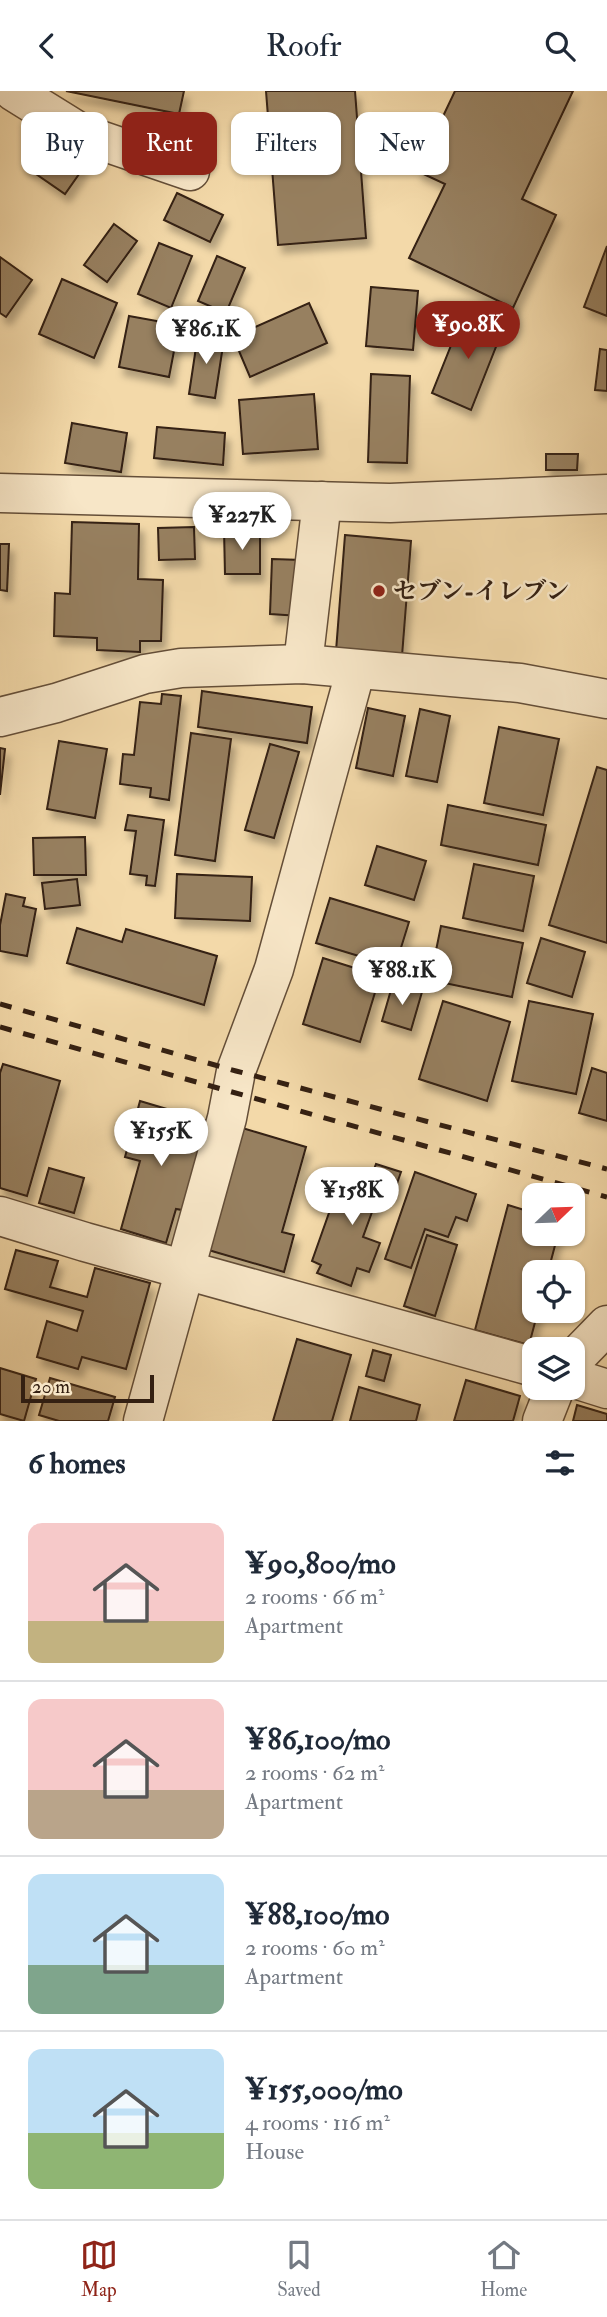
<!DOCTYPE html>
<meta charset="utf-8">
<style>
:root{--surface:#fff;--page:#f6f6f7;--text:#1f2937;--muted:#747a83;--line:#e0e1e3;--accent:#8f2418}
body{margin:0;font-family:"IM FELL Double Pica","Noto Serif JP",serif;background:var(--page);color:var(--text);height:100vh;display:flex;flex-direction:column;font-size:26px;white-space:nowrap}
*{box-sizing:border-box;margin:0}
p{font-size:23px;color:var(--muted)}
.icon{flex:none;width:38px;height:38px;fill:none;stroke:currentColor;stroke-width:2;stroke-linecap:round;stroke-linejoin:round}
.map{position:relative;height:1330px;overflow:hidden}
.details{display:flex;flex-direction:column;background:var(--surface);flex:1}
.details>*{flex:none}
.banner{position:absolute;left:21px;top:21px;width:565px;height:63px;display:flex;gap:14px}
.needle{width:46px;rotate:67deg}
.fabs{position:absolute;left:522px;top:1092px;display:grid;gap:14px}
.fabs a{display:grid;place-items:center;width:63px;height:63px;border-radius:14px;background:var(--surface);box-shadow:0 2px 5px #0004;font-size:35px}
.scale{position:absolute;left:21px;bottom:18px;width:133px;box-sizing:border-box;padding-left:7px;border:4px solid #342012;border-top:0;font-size:19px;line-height:24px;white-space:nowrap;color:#342012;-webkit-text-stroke:5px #f7e6c7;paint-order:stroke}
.price{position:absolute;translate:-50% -60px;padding:0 16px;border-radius:24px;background:#fff;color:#222;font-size:23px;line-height:46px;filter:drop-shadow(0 2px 4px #0008)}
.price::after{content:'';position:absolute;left:50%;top:42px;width:21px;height:16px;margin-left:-10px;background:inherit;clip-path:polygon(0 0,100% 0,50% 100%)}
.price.selected{background:var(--accent);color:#fff}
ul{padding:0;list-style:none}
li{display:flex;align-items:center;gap:21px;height:175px;padding:0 28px}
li+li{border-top:2px solid var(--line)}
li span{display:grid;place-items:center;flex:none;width:196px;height:140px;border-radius:14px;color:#555}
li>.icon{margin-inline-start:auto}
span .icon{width:84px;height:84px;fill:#fffc;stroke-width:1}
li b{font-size:30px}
h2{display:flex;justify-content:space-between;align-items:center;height:84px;padding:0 28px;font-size:30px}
.tag{padding:0 24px;border-radius:14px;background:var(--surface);box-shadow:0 2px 5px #0004;font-size:24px;line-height:63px}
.tag.selected{background:var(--accent);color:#fff}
header{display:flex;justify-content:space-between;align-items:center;height:91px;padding:0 28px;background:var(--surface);font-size:32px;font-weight:600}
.tab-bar{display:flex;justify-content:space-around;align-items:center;height:98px;border-top:2px solid var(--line);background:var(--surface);font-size:19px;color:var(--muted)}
.tab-bar a{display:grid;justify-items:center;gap:4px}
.tab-bar .selected{color:var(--accent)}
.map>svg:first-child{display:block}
.building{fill:#978061;stroke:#342012;stroke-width:2;filter:url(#shadow)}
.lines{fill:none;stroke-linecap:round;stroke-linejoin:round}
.minor-casing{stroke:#644e38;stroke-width:41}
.minor{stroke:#f7e6c7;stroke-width:38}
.rail{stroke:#342012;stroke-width:5;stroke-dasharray:12 12;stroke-linecap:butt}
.poi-dot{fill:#8f2418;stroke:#f7e6c7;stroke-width:2.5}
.labels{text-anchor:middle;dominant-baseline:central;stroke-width:5;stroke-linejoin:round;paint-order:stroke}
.poi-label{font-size:24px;font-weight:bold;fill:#342012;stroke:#f7e6c7;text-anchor:start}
</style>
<header><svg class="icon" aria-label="back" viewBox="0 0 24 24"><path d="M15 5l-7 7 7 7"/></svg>Roofr<svg class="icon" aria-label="search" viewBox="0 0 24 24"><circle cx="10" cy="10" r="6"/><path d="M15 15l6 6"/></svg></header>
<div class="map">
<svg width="607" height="1330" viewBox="0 0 607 1330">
<defs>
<filter id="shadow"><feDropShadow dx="4.5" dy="8" stdDeviation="3.5" flood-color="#0004"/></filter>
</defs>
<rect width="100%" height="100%" fill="#f3d9a9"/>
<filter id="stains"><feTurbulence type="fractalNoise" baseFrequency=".00286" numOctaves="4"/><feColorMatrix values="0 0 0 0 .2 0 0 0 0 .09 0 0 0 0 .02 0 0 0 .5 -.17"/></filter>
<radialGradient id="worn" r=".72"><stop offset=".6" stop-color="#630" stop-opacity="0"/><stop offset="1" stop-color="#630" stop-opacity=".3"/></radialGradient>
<g class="building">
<polygon points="66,0 184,0 179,23"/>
<polygon points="266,0 355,0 366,147 278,154"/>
<polygon points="455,0 573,0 522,108 556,124 513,217 409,167 445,93 417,80"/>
<polygon points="43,46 84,76 65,103 23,74"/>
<polygon points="177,102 223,124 210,151 164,129"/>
<polygon points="114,133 137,150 107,191 84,174"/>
<polygon points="159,152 192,165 171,217 138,203"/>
<polygon points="607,155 607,225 584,216"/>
<polygon points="217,165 245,177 226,222 198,210"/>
<polygon points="0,166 32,189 6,226 0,222"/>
<polygon points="62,188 117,212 94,267 39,243"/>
<polygon points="371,196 418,200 413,259 366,255"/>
<polygon points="309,212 327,252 250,286 233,246"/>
<polygon points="464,222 503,238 471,319 432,302"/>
<polygon points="129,225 179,234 169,286 119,276"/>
<polygon points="198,243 224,248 215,307 189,303"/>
<polygon points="600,258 607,259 607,300 595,299"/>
<polygon points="371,283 410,285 407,372 368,371"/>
<polygon points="314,303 318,358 243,363 239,309"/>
<polygon points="72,332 127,342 121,381 65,372"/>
<polygon points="157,336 225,342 223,374 154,367"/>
<polygon points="546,363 578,363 577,379 546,379"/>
<polygon points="72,431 139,433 138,488 163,489 161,550 140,550 140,561 97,559 97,547 54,545 55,502 70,503"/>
<polygon points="194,436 195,468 159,469 158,437"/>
<polygon points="224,438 260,439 260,483 225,483"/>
<polygon points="345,444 411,450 402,565 336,560"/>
<polygon points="0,453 9,453 7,500 0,499"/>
<polygon points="272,468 302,469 300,525 270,523"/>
<polygon points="202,600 312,616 307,652 198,636"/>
<polygon points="162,603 181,605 169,709 150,706 151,697 120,693 123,663 134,664 140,611 161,613"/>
<polygon points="368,617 405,625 393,685 356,677"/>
<polygon points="420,618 450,625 437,691 406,685"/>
<polygon points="499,636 559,648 543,724 484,712"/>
<polygon points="191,642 231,648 215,770 175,764"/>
<polygon points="59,650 107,658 95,727 47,718"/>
<polygon points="270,653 299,661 274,747 245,739"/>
<polygon points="0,657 5,658 0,704"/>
<polygon points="597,676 607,679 607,852 549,834"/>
<polygon points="448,714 546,734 538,774 441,754"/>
<polygon points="128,724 164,729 155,795 146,794 147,785 130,783 136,740 125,739"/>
<polygon points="85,746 86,784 34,784 33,747"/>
<polygon points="377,755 426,770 414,809 365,794"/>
<polygon points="474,773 534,785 523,840 463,827"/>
<polygon points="177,783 252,786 250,830 175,827"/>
<polygon points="77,788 80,814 45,818 42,792"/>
<polygon points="6,803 25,807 23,815 36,818 27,865 0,860 0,834"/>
<polygon points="330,807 409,831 395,876 316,852"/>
<polygon points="441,835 523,852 512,906 430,889"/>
<polygon points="77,837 122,851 126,838 217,865 204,914 67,872"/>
<polygon points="541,847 585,861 572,906 527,892"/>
<polygon points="323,867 380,885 360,951 303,933"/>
<polygon points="393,892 422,901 411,939 382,930"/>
<polygon points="443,910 510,931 487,1010 419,988"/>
<polygon points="529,910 593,923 576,1003 512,990"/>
<polygon points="3,973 60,990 27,1105 0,1097 0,982"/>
<polygon points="592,977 607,982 607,1030 579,1022"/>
<polygon points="140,1010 207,1030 182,1119 176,1118 166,1152 121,1138 140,1070 125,1066"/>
<polygon points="239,1036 306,1056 282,1141 294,1144 284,1181 205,1158"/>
<polygon points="376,1073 401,1081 393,1104 380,1099 363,1146 380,1152 369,1181 357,1177 351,1195 317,1182 321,1174 312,1170 341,1088 367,1097"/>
<polygon points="49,1077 84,1087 74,1122 39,1112"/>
<polygon points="415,1081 476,1103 467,1130 456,1126 448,1146 425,1138 411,1177 385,1168"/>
<polygon points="508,1114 534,1122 534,1143 558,1143 548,1181 534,1181 534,1220 538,1220 529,1254 475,1239"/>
<polygon points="427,1144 457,1154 435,1225 404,1215"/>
<polygon points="16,1159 58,1170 50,1196 87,1206 95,1177 150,1192 126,1278 82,1266 78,1278 37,1266 47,1230 77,1240 83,1220 5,1198"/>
<polygon points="297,1248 351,1264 332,1330 273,1330"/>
<polygon points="373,1259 391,1264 384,1290 366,1285"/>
<polygon points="0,1277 36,1288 24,1330 0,1323"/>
<polygon points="50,1287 115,1306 108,1330 59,1330 39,1324"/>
<polygon points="466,1289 520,1305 513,1330 454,1330"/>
<polygon points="359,1296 420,1314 416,1330 350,1330"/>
<polygon points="577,1314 607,1323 607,1330 573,1330"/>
</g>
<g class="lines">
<defs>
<g id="minor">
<polyline points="13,0 82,43 190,80"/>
<polyline points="0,402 390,412 607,403"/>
<polyline points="303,573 322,410"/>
<polyline points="0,626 56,612 145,583 181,577 303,573 520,592 607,608"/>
<polyline points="0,1125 85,1151 534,1276"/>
<polyline points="572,1270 607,1234"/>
<polyline points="572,1287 607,1298"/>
<polyline points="143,1330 227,1027 236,980 274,878 356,578"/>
<polyline points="542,1330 555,1297"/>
</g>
</defs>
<use href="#minor" class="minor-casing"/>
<use href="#minor" class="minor"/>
<g class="rail">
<polyline points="0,913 236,980 607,1078"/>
<polyline points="0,936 607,1106"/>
</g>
</g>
<circle class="poi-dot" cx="379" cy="500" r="7"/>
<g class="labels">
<g class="poi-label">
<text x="393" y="500">セブン-イレブン</text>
</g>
</g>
<rect width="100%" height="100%" filter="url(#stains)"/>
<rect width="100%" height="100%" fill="url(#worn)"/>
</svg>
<div class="fabs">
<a><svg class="needle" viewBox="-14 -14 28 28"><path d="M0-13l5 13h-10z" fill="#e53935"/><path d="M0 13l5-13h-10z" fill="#747a83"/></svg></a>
<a><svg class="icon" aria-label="locate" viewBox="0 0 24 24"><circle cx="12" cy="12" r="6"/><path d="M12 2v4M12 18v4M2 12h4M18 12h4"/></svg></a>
<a><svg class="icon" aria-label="layers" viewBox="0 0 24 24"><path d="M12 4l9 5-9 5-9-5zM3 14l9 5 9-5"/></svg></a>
</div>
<div class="scale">20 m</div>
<b class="price selected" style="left:468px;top:270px">¥90.8K</b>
<b class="price" style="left:206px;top:275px">¥86.1K</b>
<b class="price" style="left:242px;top:461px">¥227K</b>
<b class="price" style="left:402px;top:916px">¥88.1K</b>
<b class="price" style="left:161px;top:1077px">¥155K</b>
<b class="price" style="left:352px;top:1136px">¥158K</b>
<div class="banner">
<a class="tag">Buy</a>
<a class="tag selected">Rent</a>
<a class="tag">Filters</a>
<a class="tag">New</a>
</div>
</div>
<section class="details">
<h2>6 homes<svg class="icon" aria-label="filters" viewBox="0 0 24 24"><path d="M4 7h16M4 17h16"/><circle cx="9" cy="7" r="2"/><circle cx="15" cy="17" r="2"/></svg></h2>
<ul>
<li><span style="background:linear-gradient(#f6c9c9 70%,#c2b280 0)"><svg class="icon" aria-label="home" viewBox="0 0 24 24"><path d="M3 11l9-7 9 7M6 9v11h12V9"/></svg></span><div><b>¥90,800/mo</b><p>2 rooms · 66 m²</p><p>Apartment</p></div></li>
<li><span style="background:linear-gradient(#f6c9c9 65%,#b9a48a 0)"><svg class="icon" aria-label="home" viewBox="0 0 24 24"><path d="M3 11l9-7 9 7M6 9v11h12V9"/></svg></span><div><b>¥86,100/mo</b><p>2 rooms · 62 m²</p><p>Apartment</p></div></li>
<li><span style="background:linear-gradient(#bfe0f5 65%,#7fa58c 0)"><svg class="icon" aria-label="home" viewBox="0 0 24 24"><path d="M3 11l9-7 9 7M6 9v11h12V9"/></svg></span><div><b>¥88,100/mo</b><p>2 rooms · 60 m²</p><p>Apartment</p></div></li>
<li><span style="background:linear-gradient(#bfe0f5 60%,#8fb573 0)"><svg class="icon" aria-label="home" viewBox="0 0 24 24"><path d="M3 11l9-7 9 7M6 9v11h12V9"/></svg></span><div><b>¥155,000/mo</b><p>4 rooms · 116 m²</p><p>House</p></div></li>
</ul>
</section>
<nav class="tab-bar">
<a class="selected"><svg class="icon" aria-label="map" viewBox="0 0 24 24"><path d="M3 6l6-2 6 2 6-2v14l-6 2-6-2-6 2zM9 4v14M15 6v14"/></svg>Map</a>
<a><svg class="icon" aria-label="saved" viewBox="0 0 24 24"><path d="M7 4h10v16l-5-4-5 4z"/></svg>Saved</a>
<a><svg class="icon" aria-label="home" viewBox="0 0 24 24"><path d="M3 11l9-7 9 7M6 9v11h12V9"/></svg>Home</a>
</nav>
